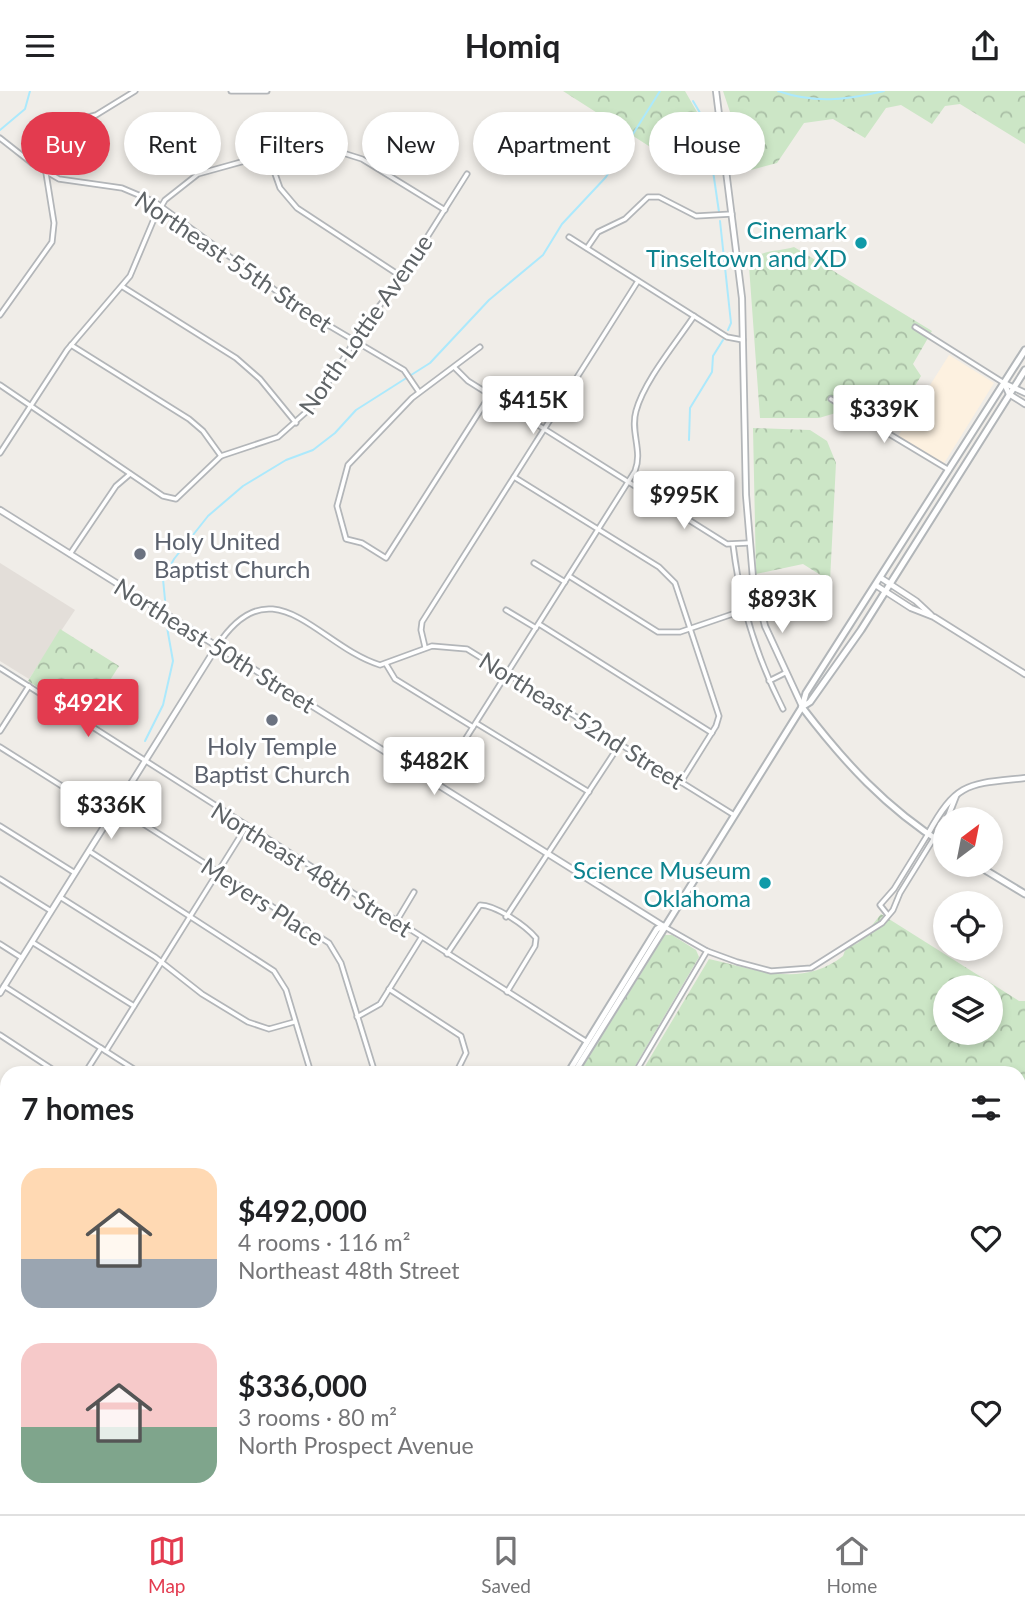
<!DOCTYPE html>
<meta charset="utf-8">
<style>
:root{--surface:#fff;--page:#f2f2f2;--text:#202124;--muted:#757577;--line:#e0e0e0;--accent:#e33b4f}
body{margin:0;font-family:Lato,sans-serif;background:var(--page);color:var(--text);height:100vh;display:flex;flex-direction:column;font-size:26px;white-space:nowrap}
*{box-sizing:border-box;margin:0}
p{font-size:23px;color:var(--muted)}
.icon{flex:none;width:38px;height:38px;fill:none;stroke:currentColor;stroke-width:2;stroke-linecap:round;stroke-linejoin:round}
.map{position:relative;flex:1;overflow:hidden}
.sheet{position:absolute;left:0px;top:975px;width:1026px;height:450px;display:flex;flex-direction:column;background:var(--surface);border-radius:21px 21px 0 0;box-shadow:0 4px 10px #0003}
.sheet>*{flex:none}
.banner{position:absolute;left:21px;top:21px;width:984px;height:63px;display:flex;gap:14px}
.needle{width:46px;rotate:32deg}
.fabs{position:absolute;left:933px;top:716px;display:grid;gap:14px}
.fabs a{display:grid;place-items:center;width:70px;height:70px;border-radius:50%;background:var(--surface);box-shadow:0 4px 10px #0003;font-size:35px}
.price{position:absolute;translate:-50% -60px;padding:0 16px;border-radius:7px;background:#fff;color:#222;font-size:23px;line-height:46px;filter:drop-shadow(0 2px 4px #0008)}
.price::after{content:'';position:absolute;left:50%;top:42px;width:21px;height:16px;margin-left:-10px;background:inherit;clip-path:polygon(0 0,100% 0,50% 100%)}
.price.current{background:var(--accent);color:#fff}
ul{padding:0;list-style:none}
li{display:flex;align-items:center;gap:21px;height:175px;padding:0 21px}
li span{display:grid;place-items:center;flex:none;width:196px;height:140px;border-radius:21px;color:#555}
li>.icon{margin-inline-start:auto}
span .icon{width:84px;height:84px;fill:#fffc;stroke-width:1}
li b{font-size:30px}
h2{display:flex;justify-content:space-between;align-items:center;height:84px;padding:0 21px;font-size:30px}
.pill{padding:0 24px;border-radius:32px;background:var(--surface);box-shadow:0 4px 10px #0003;font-size:24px;line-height:63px}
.pill.current{background:var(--accent);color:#fff}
header{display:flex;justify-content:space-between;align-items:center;height:91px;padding:0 21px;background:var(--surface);font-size:32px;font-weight:700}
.dock{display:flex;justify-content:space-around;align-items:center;height:98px;border-top:2px solid var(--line);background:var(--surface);font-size:19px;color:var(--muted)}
.dock a{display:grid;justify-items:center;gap:4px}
.dock .current{color:var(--accent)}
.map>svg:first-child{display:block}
.commercial{fill:#fdf1e0}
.education{fill:#e3ded9}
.green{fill:#cce6c6}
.forest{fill:url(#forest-crowns);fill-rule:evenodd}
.water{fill:#ace9fc}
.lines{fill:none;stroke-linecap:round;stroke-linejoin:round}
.stream{stroke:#ace9fc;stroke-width:2}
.minor-casing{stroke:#b3b6b9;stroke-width:7}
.tertiary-casing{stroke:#b3b6b9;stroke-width:8}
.secondary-casing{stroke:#b2b6b9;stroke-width:9}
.minor{stroke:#fff;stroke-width:3.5}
.tertiary{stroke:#fff;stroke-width:4.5}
.secondary{stroke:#fff;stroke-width:5}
.culture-dot{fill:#0f9aa8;stroke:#fff;stroke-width:2.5}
.worship-dot{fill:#6b7280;stroke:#fff;stroke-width:2.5}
.labels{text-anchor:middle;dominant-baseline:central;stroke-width:6;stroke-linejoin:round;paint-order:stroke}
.culture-label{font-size:24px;fill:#0d838f;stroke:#fff;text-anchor:end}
.street-label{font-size:24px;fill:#5f6467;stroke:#fff}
.worship-label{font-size:24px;fill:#5b616d;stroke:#fff;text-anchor:start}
</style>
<header><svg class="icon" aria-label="menu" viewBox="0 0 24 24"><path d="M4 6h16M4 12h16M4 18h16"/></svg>Homiq<svg class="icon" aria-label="share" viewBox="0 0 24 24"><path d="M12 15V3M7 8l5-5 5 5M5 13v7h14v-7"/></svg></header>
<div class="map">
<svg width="1025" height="1423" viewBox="0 0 1025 1423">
<defs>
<pattern id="forest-crowns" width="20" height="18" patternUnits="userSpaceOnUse" patternTransform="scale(1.75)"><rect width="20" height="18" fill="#cce6c6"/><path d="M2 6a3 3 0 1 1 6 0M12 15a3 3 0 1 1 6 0" fill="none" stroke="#a9bea5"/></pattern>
</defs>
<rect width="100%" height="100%" fill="#f0ede8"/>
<polygon class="commercial" points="949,264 994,292 943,374 898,345"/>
<g class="education">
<polygon points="0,472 75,519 29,588 0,570"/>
<polygon points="7,1122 7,1374 0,1369 0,1133"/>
<polygon points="76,1418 288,1418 285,1423 84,1423"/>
</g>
<g class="green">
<polygon points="1025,1365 1025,1423 984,1423 986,1418 1018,1418 1019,1370"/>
<polygon points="311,1418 797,1418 789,1423 307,1423"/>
</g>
<g class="forest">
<polygon points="563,0 685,0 697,21 701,61 673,49 655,59"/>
<polygon points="723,0 1025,0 1025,53 960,13 945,15 932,33 901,14 886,17 865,47 833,28 804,32 777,72 736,83 737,42"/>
<path d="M794 156 932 240 913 273 921 285 890 336 863 322 852 326 839 321 819 327H760L749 175C754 158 779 161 794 156Z"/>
<polygon points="753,337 810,339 827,350 836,372 830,490 803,473 756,483"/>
<polygon points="60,538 119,575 86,627 28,590"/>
<path d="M881 823 1019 910H1025V1047L1019 1053 1018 982H641L709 868C755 878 801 898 843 865L846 857 858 852ZM945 896H990V942H945Z"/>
<polygon points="665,844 672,844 696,859 699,866 631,982 579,982"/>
<polygon points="1025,1203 1025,1366 1019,1371 1018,1204"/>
<polygon points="0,1369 7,1374 7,1418 76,1418 84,1423 0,1423"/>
<polygon points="799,1418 993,1418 988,1423 797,1423"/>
</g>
<polygon class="water" points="1025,1047 1025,1203 1019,1204 1018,1053"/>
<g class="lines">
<g class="stream">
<path d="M778 0C816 13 846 9 884 0"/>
<polyline points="693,10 706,32 719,121"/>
<polyline points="0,39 25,18 30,0"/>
<polyline points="720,130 731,232 728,239"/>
<polyline points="689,349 690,317 712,281 713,265 723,249"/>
<polyline points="166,519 163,488 174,468 208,425 243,395 286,369 313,359 335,342 356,319 430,272 489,209 543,164 562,133 606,86 660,0"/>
<polyline points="145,650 163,614 173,570 165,525"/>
<polyline points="368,1418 375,1423"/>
</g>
<defs>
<g id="minor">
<polyline points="231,0 267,0"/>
<polyline points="0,47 33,73 59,88 122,97 155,111 301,218 404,279 419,301"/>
<polyline points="268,63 280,97 297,117 402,186"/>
<polyline points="569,146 727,246 743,249"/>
<polyline points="587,157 598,141 625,128 648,106 659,106 696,125 732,123"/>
<polyline points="123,196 236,267 260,288 296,332"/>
<polyline points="0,224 52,151 54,132 46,82 63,41 74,30 96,24 135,0"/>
<polyline points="915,236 1004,292"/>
<polyline points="71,254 189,328 203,340 221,365"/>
<polyline points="480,256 412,307 348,374 337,415 346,448 362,452 386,467 490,304"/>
<polyline points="455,277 468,290 727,453 748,452"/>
<polyline points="0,294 163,405 176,408 221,365 278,346 314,314 366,232 402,186 467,83"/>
<polyline points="831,308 949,379"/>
<polyline points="0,362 67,259 130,185 154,128 165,109 198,83 288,58 324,56 362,68 445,119"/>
<polyline points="514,386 659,476 675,492 719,625 716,635 681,691"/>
<path d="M733 454C740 513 756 565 783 618"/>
<polyline points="70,463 116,395 130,383"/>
<polyline points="534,472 565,491"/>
<polyline points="569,485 658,541 680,541 759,514"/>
<polyline points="506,519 536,537"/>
<polyline points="539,533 712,642"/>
<path d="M217 555C273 470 318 555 380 574L432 555 467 558 734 724"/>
<polyline points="425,556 421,539 422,531 638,190"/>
<polyline points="386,573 395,588 473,636"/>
<polyline points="0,577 587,951"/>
<polyline points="769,590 785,582"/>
<polyline points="476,632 589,701"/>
<polyline points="0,640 29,595"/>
<polyline points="0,656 111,726"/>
<path d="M437 693 635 380C643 360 630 341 636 320 644 290 676 252 694 225"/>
<polyline points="117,716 329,852 341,872 375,982"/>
<polyline points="0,735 75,782"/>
<polyline points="89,760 274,880 286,899 311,982"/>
<polyline points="0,788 51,820"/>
<polyline points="60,806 155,866 202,903 248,931 269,938 294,931"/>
<polyline points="888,824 880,814 894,798 928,743"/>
<polyline points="506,826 620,653"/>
<polyline points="396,831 414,801"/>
<polyline points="665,836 707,860 737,871 771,880 811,877 882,832 893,819 900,802 934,747"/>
<polyline points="32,851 134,915"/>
<polyline points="0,853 22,867"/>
<path d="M447 863 480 814C496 814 526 835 536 847L535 855 507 901"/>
<polyline points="4,895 140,982"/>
<polyline points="389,898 461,945 466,962 456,982"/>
<polyline points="357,926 380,913 421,847"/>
<polyline points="0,944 58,982"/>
<polyline points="106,960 246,736"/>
<polyline points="85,982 101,957"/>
<polyline points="635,982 707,860"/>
<polyline points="0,1013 7,1017"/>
<polyline points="0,1297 7,1302"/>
<polyline points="85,1418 94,1423"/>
</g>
<g id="tertiary">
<polyline points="716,0 742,207 746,404 753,487 765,535 802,615"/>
<polyline points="1004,292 1009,303 1025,313"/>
<polyline points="1004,292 1025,302"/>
<polyline points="0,419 663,835"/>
<polyline points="881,487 916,510 931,524"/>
<polyline points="877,495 911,517 934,526 1025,583"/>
<polyline points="947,728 956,705"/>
<path d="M928 743C957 690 969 693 1025 687"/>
<polyline points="934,747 945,731"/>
<polyline points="0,902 217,555"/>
<polyline points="0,1129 7,1134"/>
</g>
<g id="secondary">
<polyline points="802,616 810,611 861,539 1025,279"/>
<path d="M802 616C844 671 886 717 945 754"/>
<polyline points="977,774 1025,803"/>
<polyline points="568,982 657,838 663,835"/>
<polyline points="574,982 802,616 806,602 1025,259"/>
<polyline points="290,1423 293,1418"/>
<polyline points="297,1423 300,1418"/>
</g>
</defs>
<use href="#minor" class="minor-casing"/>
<use href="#tertiary" class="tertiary-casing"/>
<use href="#secondary" class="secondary-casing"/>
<use href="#minor" class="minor"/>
<use href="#tertiary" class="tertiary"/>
<use href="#secondary" class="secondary"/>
</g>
<g class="culture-dot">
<circle cx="861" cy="152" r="7"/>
<circle cx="765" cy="792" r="7"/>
</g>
<g class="worship-dot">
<circle cx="140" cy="463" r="7"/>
<circle cx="272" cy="629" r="7"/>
</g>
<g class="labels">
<g class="culture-label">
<text x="847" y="138">Cinemark<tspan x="847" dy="28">Tinseltown and XD</tspan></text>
<text x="751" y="778">Science Museum<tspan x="751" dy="28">Oklahoma</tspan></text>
</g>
<g class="street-label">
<text transform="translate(234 170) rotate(34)">Northeast 55th Street</text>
<text transform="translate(365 233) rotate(-55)">North Lottie Avenue</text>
<text transform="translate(215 554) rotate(32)">Northeast 50th Street</text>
<text transform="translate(582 629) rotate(32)">Northeast 52nd Street</text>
<text transform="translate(312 778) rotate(32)">Northeast 48th Street</text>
<text transform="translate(263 810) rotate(33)">Meyers Place</text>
</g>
<g class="worship-label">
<text x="154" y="449">Holy United<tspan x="154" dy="28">Baptist Church</tspan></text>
<text x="272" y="654" text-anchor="middle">Holy Temple<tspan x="272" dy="28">Baptist Church</tspan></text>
</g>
</g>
</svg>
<div class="fabs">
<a><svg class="needle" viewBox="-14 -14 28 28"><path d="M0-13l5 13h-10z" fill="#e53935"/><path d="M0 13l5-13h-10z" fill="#757577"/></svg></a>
<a><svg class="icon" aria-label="locate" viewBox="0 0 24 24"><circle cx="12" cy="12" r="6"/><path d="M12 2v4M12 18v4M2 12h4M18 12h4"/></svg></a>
<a><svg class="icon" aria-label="layers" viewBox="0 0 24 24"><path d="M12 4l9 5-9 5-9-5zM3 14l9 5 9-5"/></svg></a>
</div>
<b class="price" style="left:533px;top:345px">$415K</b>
<b class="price" style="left:884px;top:354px">$339K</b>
<b class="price" style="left:684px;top:440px">$995K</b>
<b class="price" style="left:782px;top:544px">$893K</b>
<b class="price current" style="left:88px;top:648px">$492K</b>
<b class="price" style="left:434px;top:706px">$482K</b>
<b class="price" style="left:111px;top:750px">$336K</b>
<div class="banner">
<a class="pill current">Buy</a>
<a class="pill">Rent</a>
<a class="pill">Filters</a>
<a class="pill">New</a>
<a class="pill">Apartment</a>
<a class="pill">House</a>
</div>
<section class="sheet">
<h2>7 homes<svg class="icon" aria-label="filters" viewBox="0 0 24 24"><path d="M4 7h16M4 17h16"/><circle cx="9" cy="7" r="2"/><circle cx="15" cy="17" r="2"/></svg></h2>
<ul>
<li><span style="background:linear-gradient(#ffd9b3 65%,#9aa5b1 0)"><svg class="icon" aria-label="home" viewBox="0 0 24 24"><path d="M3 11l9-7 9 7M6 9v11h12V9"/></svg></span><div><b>$492,000</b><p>4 rooms · 116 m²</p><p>Northeast 48th Street</p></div><svg class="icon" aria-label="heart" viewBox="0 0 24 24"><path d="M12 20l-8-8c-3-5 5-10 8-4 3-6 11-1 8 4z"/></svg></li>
<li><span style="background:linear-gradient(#f6c9c9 60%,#7fa58c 0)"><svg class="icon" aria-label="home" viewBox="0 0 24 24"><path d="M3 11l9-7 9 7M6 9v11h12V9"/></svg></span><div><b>$336,000</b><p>3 rooms · 80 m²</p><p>North Prospect Avenue</p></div><svg class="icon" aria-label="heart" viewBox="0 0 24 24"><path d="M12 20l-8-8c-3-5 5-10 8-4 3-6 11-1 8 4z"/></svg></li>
</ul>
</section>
</div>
<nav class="dock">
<a class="current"><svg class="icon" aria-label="map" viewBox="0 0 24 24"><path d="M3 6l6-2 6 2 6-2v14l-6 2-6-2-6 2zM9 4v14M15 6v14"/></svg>Map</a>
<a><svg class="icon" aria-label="saved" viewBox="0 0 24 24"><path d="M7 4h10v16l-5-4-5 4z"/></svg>Saved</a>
<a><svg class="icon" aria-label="home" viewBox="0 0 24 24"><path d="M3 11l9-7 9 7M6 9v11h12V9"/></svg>Home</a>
</nav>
